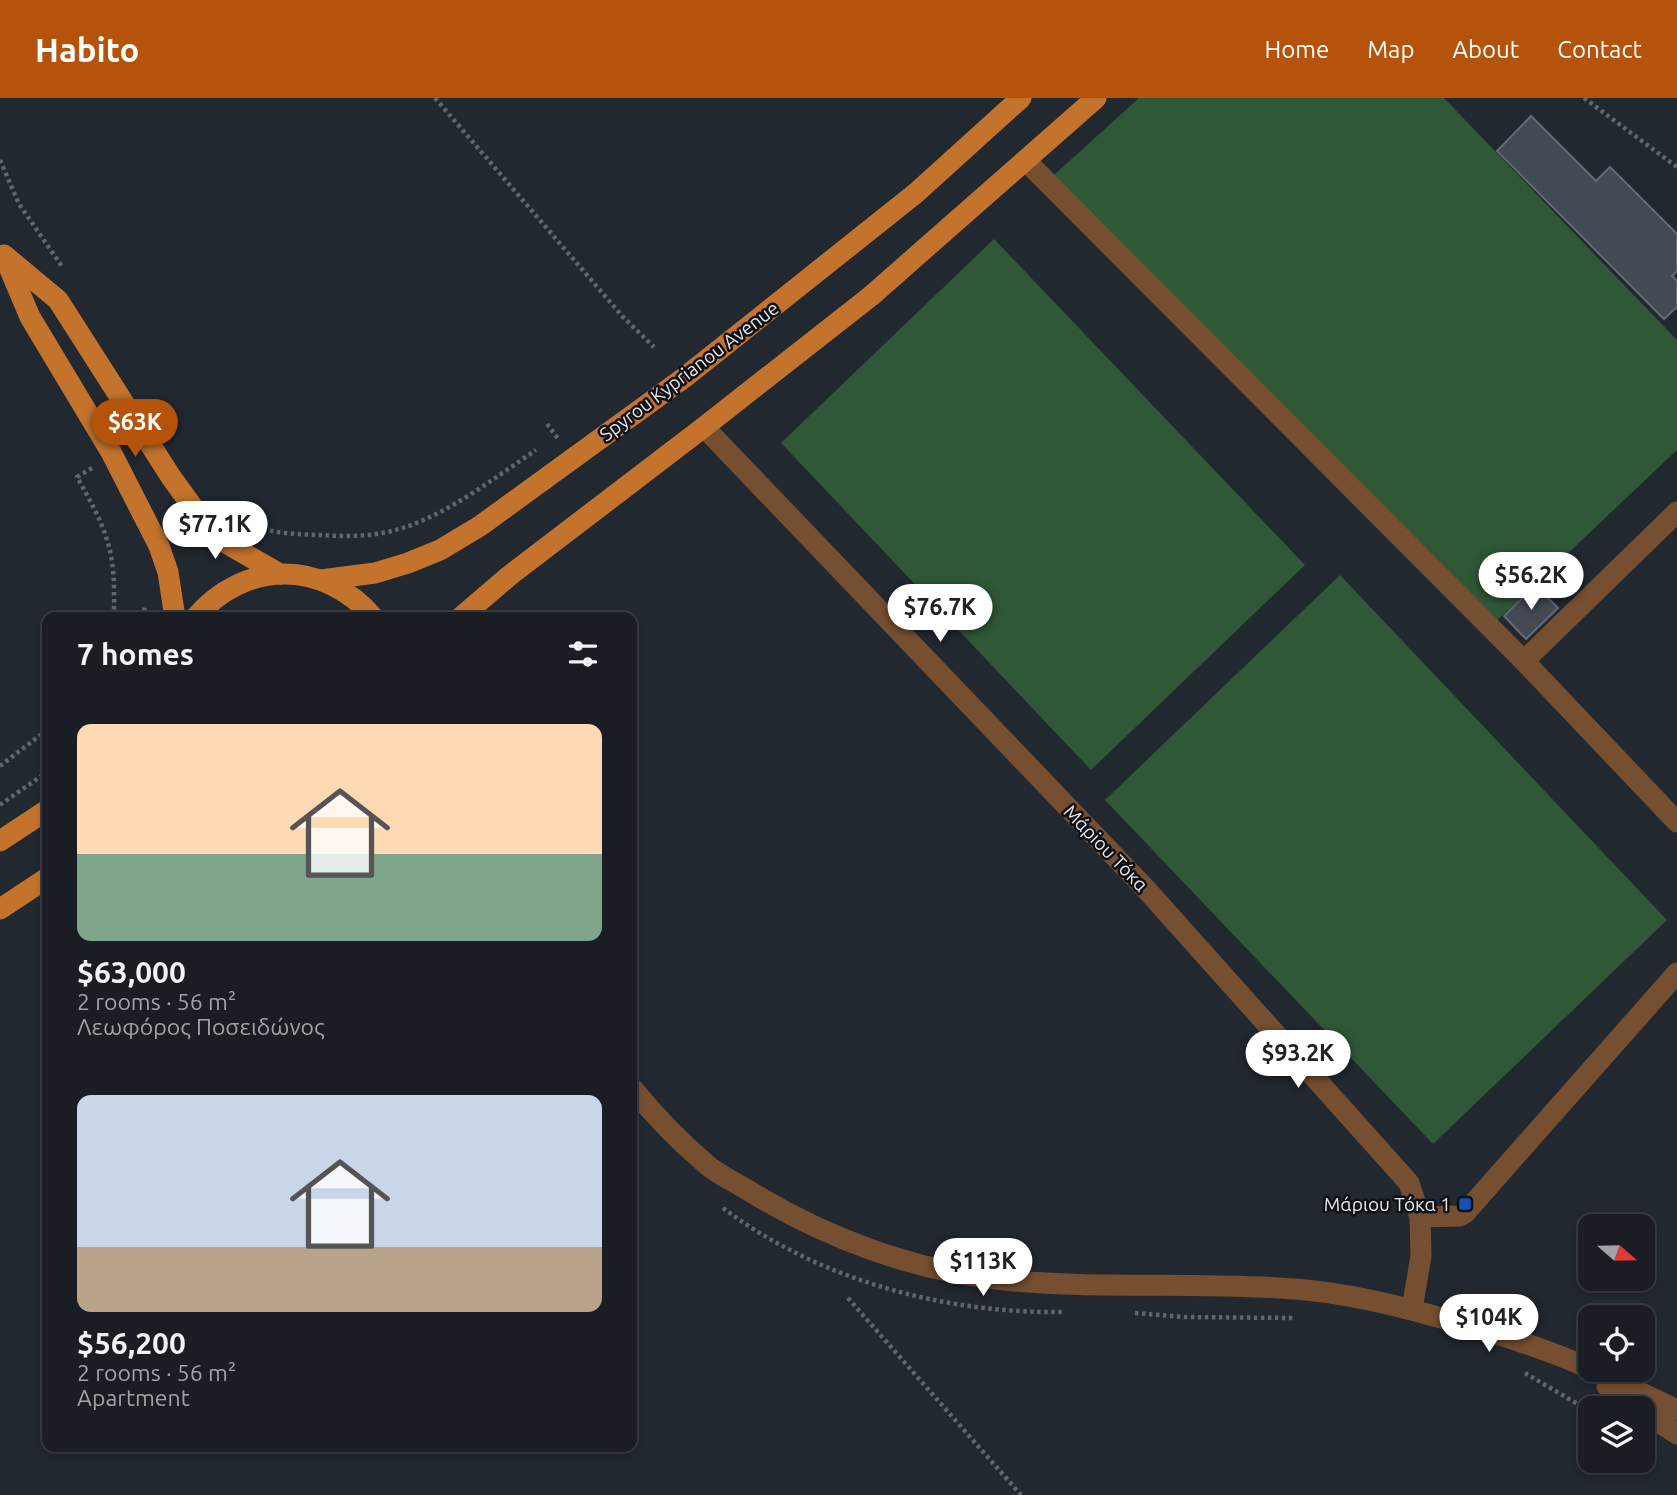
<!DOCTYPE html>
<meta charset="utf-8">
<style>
:root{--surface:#1a1e24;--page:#23272c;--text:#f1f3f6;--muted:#9fa2a6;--line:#383c41;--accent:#b45309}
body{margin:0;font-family:Ubuntu,sans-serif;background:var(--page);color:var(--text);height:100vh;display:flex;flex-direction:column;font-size:26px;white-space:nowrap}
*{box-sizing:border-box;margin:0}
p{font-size:23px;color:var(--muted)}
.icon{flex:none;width:38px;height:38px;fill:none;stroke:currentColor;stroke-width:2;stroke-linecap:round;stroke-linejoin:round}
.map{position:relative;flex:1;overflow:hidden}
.details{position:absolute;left:42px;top:514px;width:595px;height:840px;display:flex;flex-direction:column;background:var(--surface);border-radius:14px;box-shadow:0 4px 10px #0003,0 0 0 2px var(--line)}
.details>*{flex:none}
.needle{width:46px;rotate:110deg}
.controls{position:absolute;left:1578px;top:1116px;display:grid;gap:14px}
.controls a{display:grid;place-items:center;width:77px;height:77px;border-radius:14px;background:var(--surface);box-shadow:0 4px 10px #0003,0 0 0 2px var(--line);font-size:35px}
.price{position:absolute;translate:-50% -60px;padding:0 16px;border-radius:24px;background:#fff;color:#222;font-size:23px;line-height:46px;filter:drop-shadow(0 2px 4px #0008)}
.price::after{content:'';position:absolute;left:50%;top:42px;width:21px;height:16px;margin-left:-10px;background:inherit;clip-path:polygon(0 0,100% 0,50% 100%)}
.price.on{background:var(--accent);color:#fff}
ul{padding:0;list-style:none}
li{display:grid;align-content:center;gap:14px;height:371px;padding:0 35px}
li span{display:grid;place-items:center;height:217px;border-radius:14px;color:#555}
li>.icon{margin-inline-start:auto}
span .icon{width:126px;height:126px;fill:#fffc;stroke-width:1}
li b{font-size:30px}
h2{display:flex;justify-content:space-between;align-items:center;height:84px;padding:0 35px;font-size:30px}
header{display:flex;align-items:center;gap:42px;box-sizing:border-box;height:98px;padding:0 35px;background:var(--accent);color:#fff}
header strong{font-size:33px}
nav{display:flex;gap:38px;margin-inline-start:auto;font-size:24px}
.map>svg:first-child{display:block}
.green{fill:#2e5836}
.building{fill:#444a53;stroke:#646a74;stroke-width:2}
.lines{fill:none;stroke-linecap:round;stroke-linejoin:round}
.path{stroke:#61666d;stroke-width:4.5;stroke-dasharray:3.5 3.5;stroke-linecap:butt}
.minor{stroke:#764f30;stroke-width:21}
.major{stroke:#c4732c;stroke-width:21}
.transit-dot{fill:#1a4fb4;stroke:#0e1014;stroke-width:2.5}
.labels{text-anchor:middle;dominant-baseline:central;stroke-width:5;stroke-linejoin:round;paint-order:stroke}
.street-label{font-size:19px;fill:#e4e7ed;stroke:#0e1014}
.poi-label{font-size:19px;fill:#e4e7ed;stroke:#0e1014;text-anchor:end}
</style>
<header>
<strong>Habito</strong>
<nav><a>Home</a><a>Map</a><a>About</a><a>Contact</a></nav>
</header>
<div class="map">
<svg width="1677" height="1397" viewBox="0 0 1677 1397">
<rect width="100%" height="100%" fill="#222830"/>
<g class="green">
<polygon points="1139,0 1444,0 1677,242 1677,352 1490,529 1054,77"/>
<polygon points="994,141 1305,467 1091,672 781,345"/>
<polygon points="1340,477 1667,822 1433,1046 1105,702"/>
</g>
<g class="building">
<polygon points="1531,18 1596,83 1610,69 1677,136 1677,173 1672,178 1677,183 1677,209 1664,221 1497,53"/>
<polygon points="1535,487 1558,510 1526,541 1504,518"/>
</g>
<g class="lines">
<g class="path">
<polyline points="435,0 623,219 654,249"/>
<polyline points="1584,0 1677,69"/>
<polyline points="0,62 19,106 63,170"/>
<polyline points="547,326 559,342"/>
<path d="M92 370 77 379C100 420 114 445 114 492 114 502 115 511 112 520"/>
<path d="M250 426C272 436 295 436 318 437 339 438 361 439 382 435 436 426 491 382 536 352"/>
<polyline points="143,520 145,507"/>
<polyline points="0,668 47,632"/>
<polyline points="0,707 47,674"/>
<path d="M723 1110C818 1182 946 1216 1064 1214"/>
<polyline points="848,1200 1021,1397"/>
<polyline points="1135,1215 1184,1219 1294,1220"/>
<polyline points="1525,1275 1591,1314"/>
</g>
<g class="minor">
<polyline points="1026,63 1524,563 1677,724"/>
<polyline points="704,329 1145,790 1409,1085 1420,1119 1421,1158 1412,1211"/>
<polyline points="1524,563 1677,414"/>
<path d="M632 990C654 1017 679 1043 706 1066 717 1076 733 1083 746 1091 823 1139 913 1173 1004 1182 1095 1191 1188 1184 1279 1190 1344 1193 1404 1209 1466 1227 1508 1239 1551 1253 1591 1271"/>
<polyline points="1420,1119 1460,1118 1465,1115 1677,875"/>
<polyline points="1593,1272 1677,1312"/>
<polyline points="1607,1288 1639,1311"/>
<polyline points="1643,1314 1677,1336"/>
</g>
<g class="major">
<polyline points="4,157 58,202 171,379 205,426 224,444 280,476"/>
<polyline points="5,160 30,219 111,354 159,448 168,474 175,520"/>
<polyline points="321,482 375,475 408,465 440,452 480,428 685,279 916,95 1021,0"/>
<path d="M195 520C244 462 324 461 374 520"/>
<polyline points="460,520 509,478 704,329 871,198 1096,0"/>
<polyline points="0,743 47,712"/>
<polyline points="0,811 47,780"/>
</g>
</g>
<rect class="transit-dot" x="1458" y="1099" width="14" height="14" rx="3.5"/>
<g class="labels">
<g class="street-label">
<text transform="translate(689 273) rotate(-37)">Spyrou Kyprianou Avenue</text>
<text transform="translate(1106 750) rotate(46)">Μάρiου Τόκα</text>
</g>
<g class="poi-label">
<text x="1451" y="1106">Μάριου Τόκα 1</text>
</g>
</g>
</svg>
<div class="controls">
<a><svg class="needle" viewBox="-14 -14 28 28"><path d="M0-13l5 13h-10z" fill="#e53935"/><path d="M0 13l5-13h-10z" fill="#9fa2a6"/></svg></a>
<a><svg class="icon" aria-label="locate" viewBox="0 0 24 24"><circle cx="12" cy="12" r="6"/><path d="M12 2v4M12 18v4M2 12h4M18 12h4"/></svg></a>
<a><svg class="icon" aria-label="layers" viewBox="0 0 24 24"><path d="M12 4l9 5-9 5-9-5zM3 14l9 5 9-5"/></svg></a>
</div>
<b class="price on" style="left:135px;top:361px">$63K</b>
<b class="price" style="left:215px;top:463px">$77.1K</b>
<b class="price" style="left:1531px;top:514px">$56.2K</b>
<b class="price" style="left:940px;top:546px">$76.7K</b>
<b class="price" style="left:1298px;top:992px">$93.2K</b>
<b class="price" style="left:983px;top:1200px">$113K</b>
<b class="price" style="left:1489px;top:1256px">$104K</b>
<section class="details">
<h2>7 homes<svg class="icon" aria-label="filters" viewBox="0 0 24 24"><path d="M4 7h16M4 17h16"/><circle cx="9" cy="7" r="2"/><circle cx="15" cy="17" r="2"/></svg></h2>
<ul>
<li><span style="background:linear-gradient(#ffd9b3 60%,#7fa58c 0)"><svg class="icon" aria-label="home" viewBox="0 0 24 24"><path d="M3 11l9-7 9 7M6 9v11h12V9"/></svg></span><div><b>$63,000</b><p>2 rooms · 56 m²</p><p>Λεωφόρος Ποσειδώνος</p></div></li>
<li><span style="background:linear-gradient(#c9d6e8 70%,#b9a48a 0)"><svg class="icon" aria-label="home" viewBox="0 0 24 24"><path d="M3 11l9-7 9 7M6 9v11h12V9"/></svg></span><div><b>$56,200</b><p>2 rooms · 56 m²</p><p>Apartment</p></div></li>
</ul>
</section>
</div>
